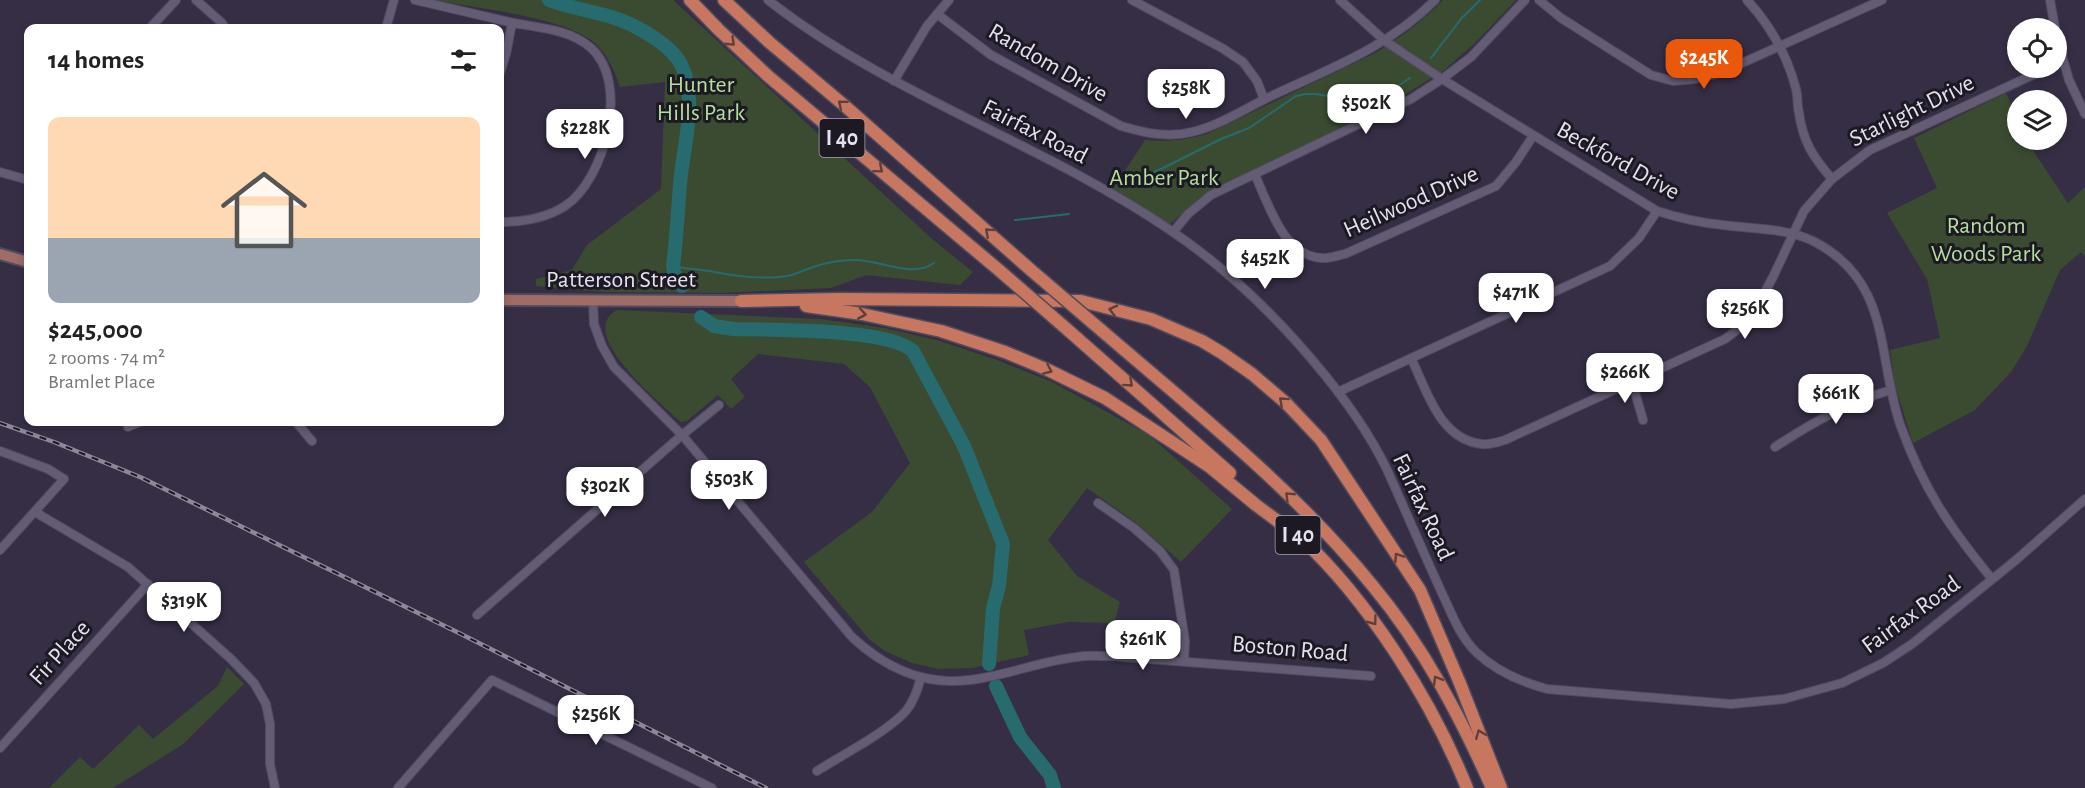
<!DOCTYPE html>
<meta charset="utf-8">
<style>
:root{--surface:#fff;--page:#f2f2f2;--text:#222;--muted:#767676;--accent:#ea580c}
body{margin:0;font-family:"Alegreya Sans",sans-serif;background:var(--page);color:var(--text);height:100vh;display:flex;flex-direction:column;font-size:22px;white-space:nowrap}
*{box-sizing:border-box;margin:0}
p{font-size:20px;color:var(--muted)}
.icon{flex:none;width:33px;height:33px;fill:none;stroke:currentColor;stroke-width:2;stroke-linecap:round;stroke-linejoin:round}
.map{position:relative;flex:1;overflow:hidden}
.panel{position:absolute;left:24px;top:24px;width:480px;height:402px;display:flex;flex-direction:column;background:var(--surface);border-radius:12px;box-shadow:0 3px 9px #0003}
.panel>*{flex:none}
.tools{position:absolute;left:2007px;top:18px;display:grid;gap:12px}
.tools a{display:grid;place-items:center;width:60px;height:60px;border-radius:50%;background:var(--surface);box-shadow:0 3px 9px #0003;font-size:30px}
.price{position:absolute;translate:-50% -51px;padding:0 14px;border-radius:12px;background:#fff;color:#222;font-size:20px;line-height:39px;filter:drop-shadow(0 2px 3px #0008)}
.price::after{content:'';position:absolute;left:50%;top:36px;width:18px;height:14px;margin-left:-9px;background:inherit;clip-path:polygon(0 0,100% 0,50% 100%)}
.price.active{background:var(--accent);color:#fff}
ul{padding:0;list-style:none}
li{display:grid;align-content:center;gap:12px;height:318px;padding:0 24px}
li span{display:grid;place-items:center;height:186px;border-radius:12px;color:#555}
li>.icon{margin-inline-start:auto}
span .icon{width:108px;height:108px;fill:#fffc;stroke-width:1}
li b{font-size:26px}
h2{display:flex;justify-content:space-between;align-items:center;height:72px;padding:0 24px;font-size:26px}
.map>svg:first-child{display:block}
.green{fill:#3b4b32}
.lines{fill:none;stroke-linecap:round;stroke-linejoin:round}
.stream{stroke:#286b6e;stroke-width:2}
.river{stroke:#286b6e;stroke-width:14}
.minor-casing{stroke:#514b5e;stroke-width:10}
.major-casing{stroke:#514b5e;stroke-width:14}
.highway-casing{stroke:#514b5e;stroke-width:15}
.minor{stroke:#645c75;stroke-width:8}
.major{stroke:#9f6c68;stroke-width:10}
.highway{stroke:#c7775f;stroke-width:12}
.rail-casing{stroke:#8d8799;stroke-width:4.5}
.rail{stroke:#1c1923;stroke-width:2;stroke-dasharray:7;stroke-linecap:butt}
.highway-bridge-casing{stroke:#514b5e;stroke-width:15;stroke-linecap:butt}
.highway-bridge{stroke:#c7775f;stroke-width:12}
.oneway{stroke:#603f3b}
.labels{text-anchor:middle;dominant-baseline:central;stroke-width:6;stroke-linejoin:round;paint-order:stroke}
.shield{fill:#1c1923;stroke:#a8a4b1;stroke-width:1.5}
.shield-label{font-size:22px;font-weight:bold;fill:#e4e0ee}
.street-label{font-size:24px;fill:#e4e0ee;stroke:#1c1923}
.park-label{font-size:24px;fill:#b4de9e;stroke:#1c1923}
</style>
<div class="map">
<svg width="2085" height="788" viewBox="0 0 2085 788">
<rect width="100%" height="100%" fill="#362e45"/>
<g class="green">
<path d="M435 0H673L931 238 973 272 960 285 866 275 831 288 721 293 605 292 536 286V279L572 270 587 245 661 189 665 82 620 87C615 71 607 54 595 43 563 16 477 9 435 0Z"/>
<path d="M1443 0H1516L1475 43 1443 71 1396 100 1202 196 1169 225 1113 189 1145 140C1168 142 1186 140 1207 134L1375 53C1400 38 1423 21 1443 0Z"/>
<polygon points="2006,93 2017,117 2018,140 2029,140 2034,152 2068,203 2085,187 2085,256 2081,252 2060,270 2027,346 2011,372 1975,410 1913,443 1895,386 1890,350 1940,338 1927,279 1887,213 1937,188 1914,138"/>
<path d="M617 310 820 319 885 328 940 341 997 360 1052 382 1149 435 1232 509 1181 562 1135 522 1087 488 1048 540 1077 576 1120 602 1114 623 1068 622 1024 630 1029 655 972 668 939 669 912 663 885 651 869 639 804 562 872 512 910 463 870 387 844 364 758 354 731 379 745 397 731 409 718 395 687 421 681 422C662 404 574 333 617 310Z"/>
<polygon points="227,667 244,684 182,745 113,788 49,788 80,757 93,769 139,725 153,739 218,686"/>
</g>
<g class="lines">
<g class="stream">
<polyline points="1431,58 1461,19 1480,0"/>
<polyline points="1129,185 1221,139 1249,128 1296,96 1306,94 1315,94 1366,102 1381,97 1410,78"/>
<polyline points="1015,220 1069,214"/>
<path d="M673 266C686 269 697 269 709 271 735 276 761 280 787 276 797 274 804 270 813 267 825 263 841 260 854 260 879 259 911 279 934 263"/>
</g>
<g class="river">
<path d="M549 0C578 11 608 12 636 27 651 35 670 47 679 61 698 91 685 142 681 174 678 205 677 235 673 266L674 273 682 286"/>
<path d="M701 317 714 326 733 329C769 330 888 328 913 351L964 446 1003 544 999 586 993 608 989 664"/>
<polyline points="996,686 1020,737 1050,775 1054,788"/>
</g>
<defs>
<g id="minor">
<polyline points="196,0 222,23 225,28"/>
<path d="M415 0C446 7 478 15 509 22 537 28 567 28 590 47 631 82 605 180 565 206 545 219 523 222 500 222"/>
<path d="M768 0C891 96 1042 143 1170 230 1228 269 1280 320 1324 374 1350 406 1377 445 1393 483 1409 519 1425 556 1441 591 1451 612 1459 635 1476 652 1496 671 1521 682 1547 689L1731 704 1784 699 1842 683 1883 663 1912 644 2016 560 2085 499"/>
<polyline points="1132,0 1222,48 1243,62 1257,81 1264,99"/>
<path d="M1340 0 1385 41 1442 79 1657 211C1679 218 1700 223 1723 225 1753 229 1786 228 1813 241 1893 282 1876 356 1901 427 1924 490 1950 528 1992 579"/>
<polyline points="1539,0 1561,18 1651,75 1673,81 1695,79 1720,73 1882,0"/>
<path d="M1747 0C1771 26 1787 55 1796 89 1798 97 1797 105 1799 113 1803 142 1813 157 1832 179"/>
<polyline points="2050,0 2055,28"/>
<path d="M937 14 991 55 1121 126C1145 133 1167 138 1192 132 1218 126 1243 110 1267 98 1326 70 1388 48 1435 0"/>
<polyline points="150,28 176,0"/>
<polyline points="386,28 394,0"/>
<polyline points="2056,35 2069,80 2085,114"/>
<polyline points="500,73 506,54 512,23"/>
<polyline points="894,81 927,26 949,0"/>
<polyline points="0,172 28,180"/>
<path d="M1255 175C1269 205 1283 256 1322 258 1329 259 1338 255 1345 254L1496 186 1516 162 1533 136"/>
<polyline points="1173,232 1188,214 1211,195 1411,99 1442,79 1471,57 1525,0"/>
<path d="M593 301 594 324 602 346 614 367 682 435 852 637C884 667 924 686 969 680 1006 676 1040 661 1077 657 1088 655 1099 656 1109 656L1371 676"/>
<path d="M1411 358C1427 391 1440 440 1482 444 1490 445 1498 442 1505 440L1725 339 1741 327 1755 310 1773 277 1804 211 1832 179 1870 150 2048 68"/>
<polyline points="1632,382 1643,420"/>
<polyline points="1338,392 1610,266 1639,238 1657,211"/>
<polyline points="296,422 312,441"/>
<polyline points="128,427 140,422"/>
<path d="M1775 447C1812 423 1848 402 1891 390"/>
<polyline points="0,451 48,469 64,479 0,550"/>
<polyline points="1098,503 1134,528 1160,551 1174,570 1185,641 1184,661"/>
<polyline points="35,512 128,567 231,659 254,683 266,704 270,724 270,764 275,788"/>
<polyline points="477,615 682,435 719,405"/>
<polyline points="0,748 148,584"/>
<path d="M817 771C842 755 887 732 906 711 914 701 918 689 921 677"/>
<polyline points="398,788 492,680 712,788"/>
</g>
<g id="major">
<polyline points="0,254 28,262"/>
<polyline points="500,300 741,301"/>
</g>
<g id="highway">
<polyline points="690,0 719,30 768,76 1000,271"/>
<polyline points="724,0 769,42 845,106 1032,271"/>
<polyline points="741,301 839,299 1081,301 1151,319 1202,341 1222,353 1252,374 1286,403 1321,440 1420,590 1459,681 1501,788"/>
<polyline points="806,306 862,314 941,331 1005,352 1048,370 1105,398 1210,467 1256,505 1307,543"/>
<path d="M1101 330C1195 411 1294 489 1372 585 1423 646 1460 716 1492 788"/>
<polyline points="1069,331 1230,473"/>
<path d="M1300 537C1369 601 1432 701 1467 788"/>
</g>
</defs>
<use href="#minor" class="minor-casing"/>
<use href="#major" class="major-casing"/>
<use href="#highway" class="highway-casing"/>
<use href="#minor" class="minor"/>
<use href="#major" class="major"/>
<use href="#highway" class="highway"/>
<defs>
<polyline id="rail" points="0,423 54,442 140,477 459,633 766,788"/>
</defs>
<use href="#rail" class="rail-casing"/>
<use href="#rail" class="rail"/>
<defs>
<g id="highway-bridge">
<polyline points="1000,271 1069,331"/>
<polyline points="1032,271 1101,330"/>
</g>
</defs>
<use href="#highway-bridge" class="highway-bridge-casing"/>
<use href="#highway-bridge" class="highway-bridge"/>
</g>
<defs><path id="oneway-chevron" d="M-2-3.5L2.5 0L-2 3.5" fill="none" stroke-width="1.6" stroke-linecap="round" stroke-linejoin="round" transform="scale(1.5)"/></defs>
<g class="oneway">
<use href="#oneway-chevron" transform="translate(731 42) rotate(44)"/>
<use href="#oneway-chevron" transform="translate(842 104) rotate(-140)"/>
<use href="#oneway-chevron" transform="translate(879 169) rotate(40)"/>
<use href="#oneway-chevron" transform="translate(989 232) rotate(-138)"/>
<use href="#oneway-chevron" transform="translate(1113 310) rotate(-166)"/>
<use href="#oneway-chevron" transform="translate(862 314) rotate(10)"/>
<use href="#oneway-chevron" transform="translate(1048 370) rotate(24)"/>
<use href="#oneway-chevron" transform="translate(1129 383) rotate(42)"/>
<use href="#oneway-chevron" transform="translate(1283 401) rotate(-138)"/>
<use href="#oneway-chevron" transform="translate(1289 496) rotate(-136)"/>
<use href="#oneway-chevron" transform="translate(1398 557) rotate(-123)"/>
<use href="#oneway-chevron" transform="translate(1373 621) rotate(53)"/>
<use href="#oneway-chevron" transform="translate(1437 680) rotate(-120)"/>
<use href="#oneway-chevron" transform="translate(1480 734) rotate(-112)"/>
</g>
<g class="labels">
<g class="shield">
<rect x="819.5" y="119" width="45" height="38" rx="4.5"/>
<rect x="1275.5" y="516" width="45" height="38" rx="4.5"/>
</g>
<g class="shield-label">
<text x="842" y="138">I 40</text>
<text x="1298" y="535">I 40</text>
</g>
<g class="street-label">
<text transform="translate(1048 63) rotate(30)">Random Drive</text>
<text transform="translate(1912 111) rotate(-26)">Starlight Drive</text>
<text transform="translate(1035 132) rotate(27)">Fairfax Road</text>
<text transform="translate(1618 161) rotate(29)">Beckford Drive</text>
<text transform="translate(1411 202) rotate(-24)">Heilwood Drive</text>
<text x="621" y="280">Patterson Street</text>
<text transform="translate(1423 507) rotate(65)">Fairfax Road</text>
<text transform="translate(1911 615) rotate(-36)">Fairfax Road</text>
<text transform="translate(1290 649) rotate(5)">Boston Road</text>
<text transform="translate(60 653) rotate(-48)">Fir Place</text>
</g>
<g class="park-label">
<text x="701" y="85">Hunter<tspan x="701" dy="28">Hills Park</tspan></text>
<text x="1164" y="178">Amber Park</text>
<text x="1986" y="226">Random<tspan x="1986" dy="28">Woods Park</tspan></text>
</g>
</g>
</svg>
<div class="tools">
<a><svg class="icon" aria-label="locate" viewBox="0 0 24 24"><circle cx="12" cy="12" r="6"/><path d="M12 2v4M12 18v4M2 12h4M18 12h4"/></svg></a>
<a><svg class="icon" aria-label="layers" viewBox="0 0 24 24"><path d="M12 4l9 5-9 5-9-5zM3 14l9 5 9-5"/></svg></a>
</div>
<b class="price active" style="left:1704px;top:90px">$245K</b>
<b class="price" style="left:1186px;top:120px">$258K</b>
<b class="price" style="left:1366px;top:135px">$502K</b>
<b class="price" style="left:585px;top:160px">$228K</b>
<b class="price" style="left:1265px;top:290px">$452K</b>
<b class="price" style="left:1516px;top:324px">$471K</b>
<b class="price" style="left:1745px;top:340px">$256K</b>
<b class="price" style="left:1625px;top:404px">$266K</b>
<b class="price" style="left:1836px;top:425px">$661K</b>
<b class="price" style="left:729px;top:511px">$503K</b>
<b class="price" style="left:605px;top:518px">$302K</b>
<b class="price" style="left:184px;top:633px">$319K</b>
<b class="price" style="left:1143px;top:671px">$261K</b>
<b class="price" style="left:596px;top:746px">$256K</b>
<section class="panel">
<h2>14 homes<svg class="icon" aria-label="filters" viewBox="0 0 24 24"><path d="M4 7h16M4 17h16"/><circle cx="9" cy="7" r="2"/><circle cx="15" cy="17" r="2"/></svg></h2>
<ul>
<li><span style="background:linear-gradient(#ffd9b3 65%,#9aa5b1 0)"><svg class="icon" aria-label="home" viewBox="0 0 24 24"><path d="M3 11l9-7 9 7M6 9v11h12V9"/></svg></span><div><b>$245,000</b><p>2 rooms · 74 m²</p><p>Bramlet Place</p></div></li>
</ul>
</section>
</div>
